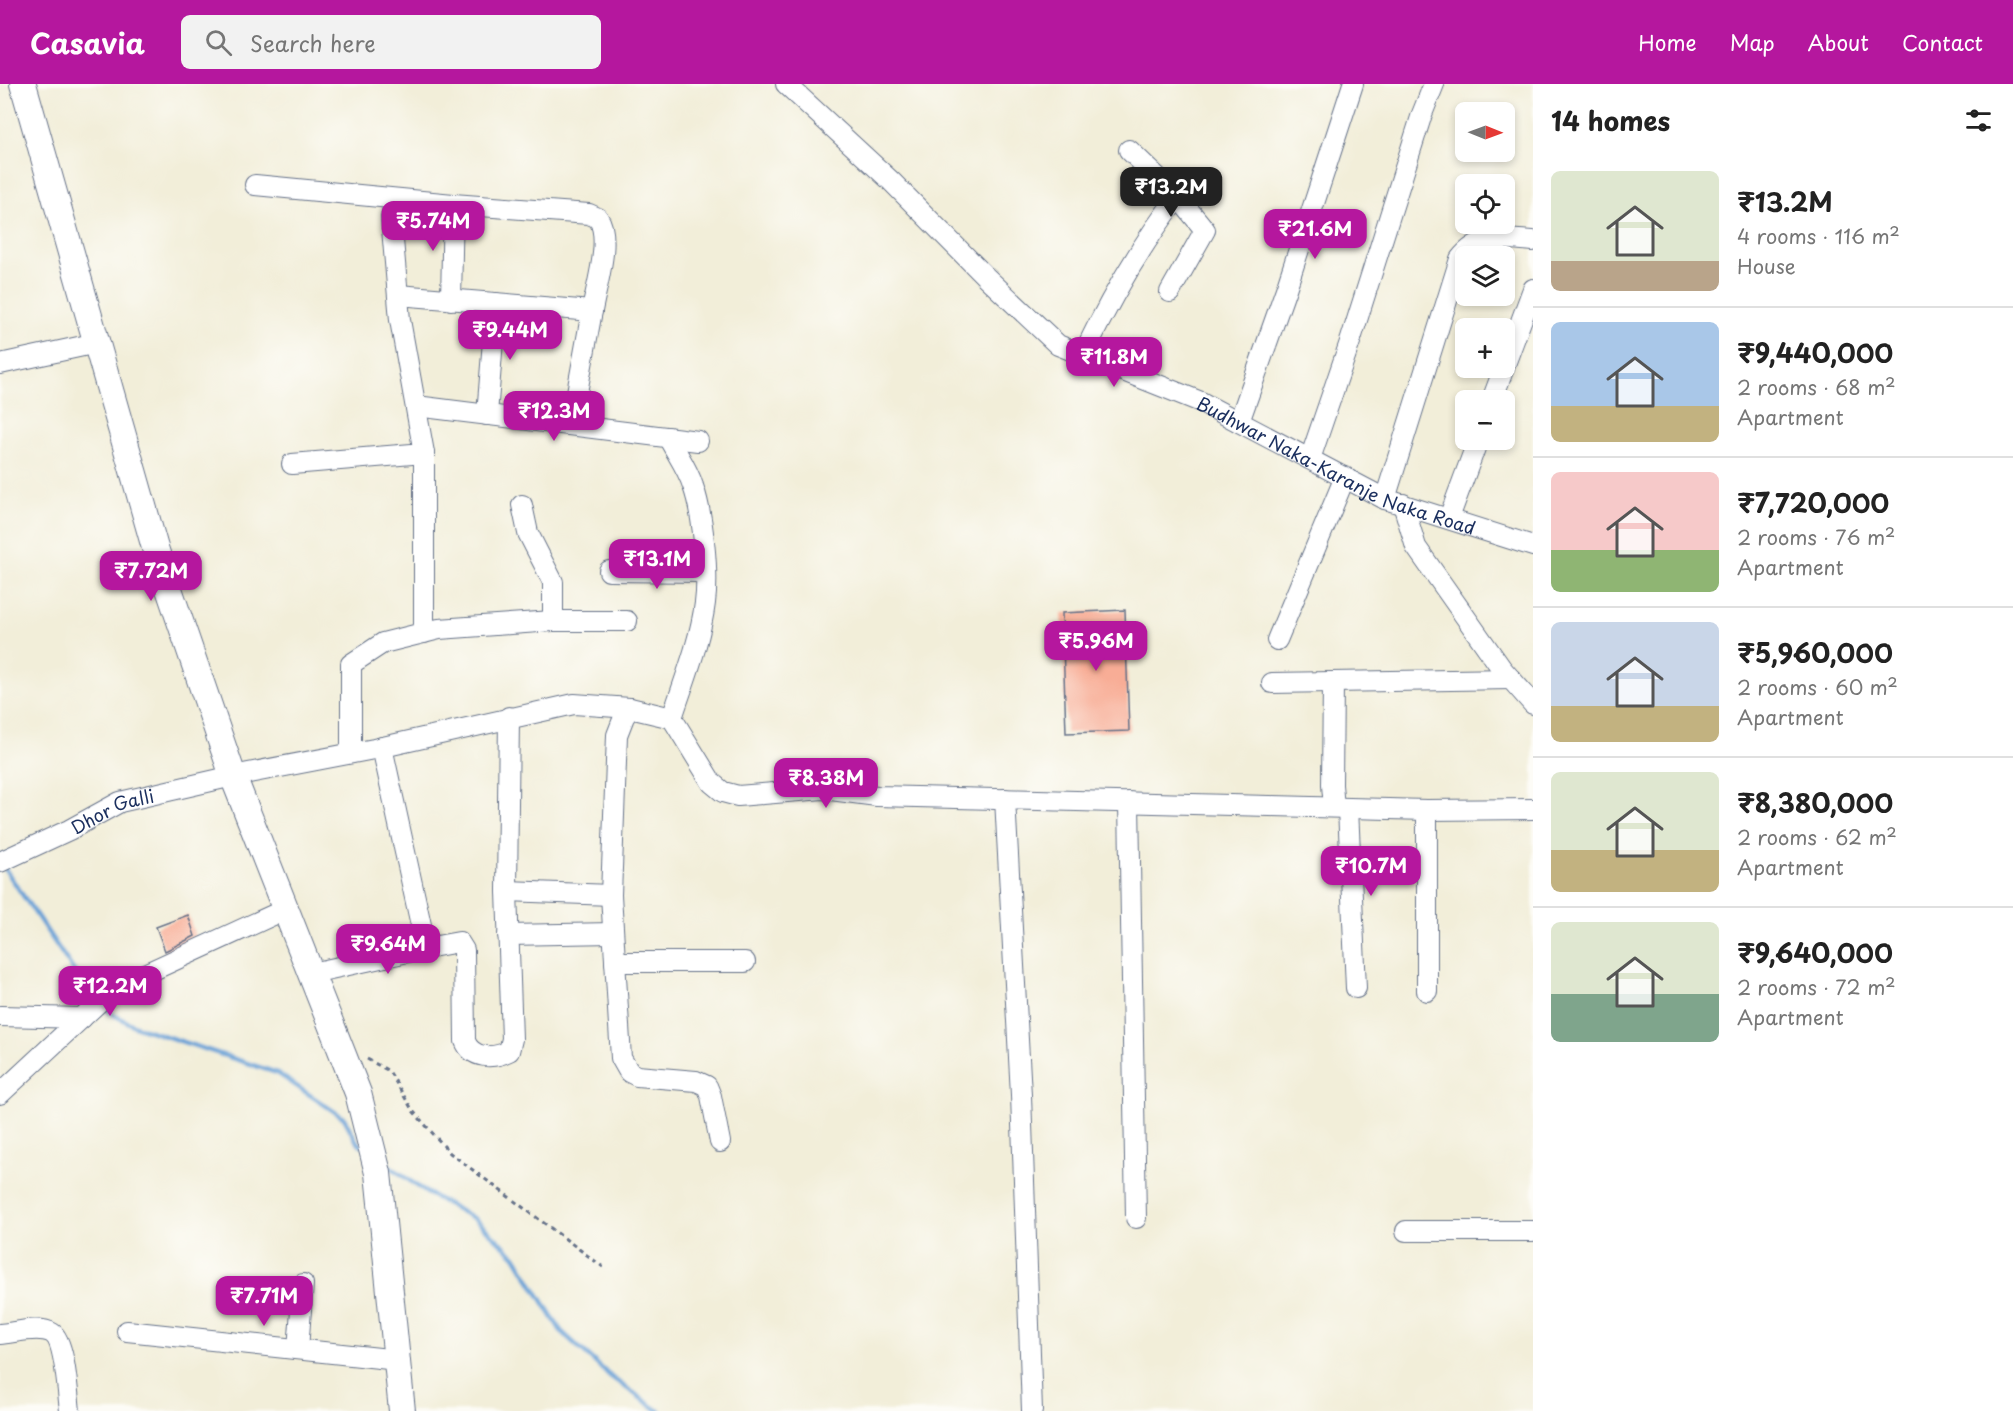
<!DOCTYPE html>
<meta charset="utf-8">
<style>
:root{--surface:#fff;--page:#f2f2f2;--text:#222;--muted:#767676;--line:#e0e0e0;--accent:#b5179e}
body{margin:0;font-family:"Playpen Sans",sans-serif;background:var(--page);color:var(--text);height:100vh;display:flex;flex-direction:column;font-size:22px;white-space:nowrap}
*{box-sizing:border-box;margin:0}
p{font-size:20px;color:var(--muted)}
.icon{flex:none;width:33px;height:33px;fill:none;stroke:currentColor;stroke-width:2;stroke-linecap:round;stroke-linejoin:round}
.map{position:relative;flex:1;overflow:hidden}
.details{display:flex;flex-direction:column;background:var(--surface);width:480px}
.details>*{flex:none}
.needle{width:39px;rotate:91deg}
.controls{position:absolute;left:1455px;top:18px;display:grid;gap:12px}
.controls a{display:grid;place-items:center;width:60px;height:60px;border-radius:9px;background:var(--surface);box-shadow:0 3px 9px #0003;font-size:30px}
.price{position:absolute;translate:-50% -51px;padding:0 14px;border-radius:12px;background:var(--accent);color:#fff;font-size:20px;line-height:39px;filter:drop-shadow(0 2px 3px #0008)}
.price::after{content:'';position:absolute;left:50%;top:36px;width:18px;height:14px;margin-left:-9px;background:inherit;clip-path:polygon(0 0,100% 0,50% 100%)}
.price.current{background:#222;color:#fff}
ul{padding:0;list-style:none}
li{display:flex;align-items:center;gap:18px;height:150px;padding:0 18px}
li+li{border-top:2px solid var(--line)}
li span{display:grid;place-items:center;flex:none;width:168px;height:120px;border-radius:9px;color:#555}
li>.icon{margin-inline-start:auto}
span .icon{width:72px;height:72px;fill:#fffc;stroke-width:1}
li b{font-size:26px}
h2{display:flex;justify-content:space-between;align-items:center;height:72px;padding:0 18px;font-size:26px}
header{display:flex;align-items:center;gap:36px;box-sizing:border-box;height:84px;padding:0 30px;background:var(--accent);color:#fff}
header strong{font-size:28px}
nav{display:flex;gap:33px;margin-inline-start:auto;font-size:21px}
.search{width:420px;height:54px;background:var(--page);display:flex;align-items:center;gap:15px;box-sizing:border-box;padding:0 21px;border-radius:9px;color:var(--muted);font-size:22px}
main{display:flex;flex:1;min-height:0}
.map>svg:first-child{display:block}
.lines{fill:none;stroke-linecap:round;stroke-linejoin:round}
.stream{stroke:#67a0d6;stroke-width:4.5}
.building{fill:#f8ad96}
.minor-casing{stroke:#667289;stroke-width:22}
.major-casing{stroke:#667289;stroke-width:28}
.path{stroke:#667289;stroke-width:3;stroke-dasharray:4.5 4.5;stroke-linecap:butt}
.minor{stroke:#fff;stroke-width:20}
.major{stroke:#fff;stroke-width:26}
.labels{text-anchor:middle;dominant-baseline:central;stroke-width:4.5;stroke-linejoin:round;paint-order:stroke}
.street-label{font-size:18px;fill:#1b2f5e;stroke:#fdfcf7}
</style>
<header>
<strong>Casavia</strong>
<div class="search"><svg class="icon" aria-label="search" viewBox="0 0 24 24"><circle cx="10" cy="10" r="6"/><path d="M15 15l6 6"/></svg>Search here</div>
<nav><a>Home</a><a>Map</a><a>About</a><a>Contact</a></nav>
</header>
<main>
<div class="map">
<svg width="1533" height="1327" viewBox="0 0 1533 1327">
<rect width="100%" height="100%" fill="#fdfcf7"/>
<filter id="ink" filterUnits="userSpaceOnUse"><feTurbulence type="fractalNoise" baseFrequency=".0167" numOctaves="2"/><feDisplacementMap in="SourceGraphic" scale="12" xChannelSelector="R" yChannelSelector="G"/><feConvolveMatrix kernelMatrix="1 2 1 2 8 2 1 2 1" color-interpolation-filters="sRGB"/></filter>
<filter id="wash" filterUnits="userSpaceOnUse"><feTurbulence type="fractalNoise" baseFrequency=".008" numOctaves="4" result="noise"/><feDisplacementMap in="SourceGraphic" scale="24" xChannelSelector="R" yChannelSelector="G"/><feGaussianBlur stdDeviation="1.35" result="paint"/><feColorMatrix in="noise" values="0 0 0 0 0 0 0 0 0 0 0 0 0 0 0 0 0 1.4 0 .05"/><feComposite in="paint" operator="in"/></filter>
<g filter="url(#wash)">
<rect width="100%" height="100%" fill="#f2eed9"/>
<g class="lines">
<g class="stream">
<polyline points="3,782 72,884 96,916"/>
<polyline points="102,922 112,930 135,942 277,989 344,1034 357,1058 361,1061"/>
<polyline points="384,1078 427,1109 475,1135 515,1172 561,1247 611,1293 659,1327"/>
</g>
</g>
<g id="blocks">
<g class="building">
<polygon points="1125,526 1129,647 1066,649 1062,529"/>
<polygon points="188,831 195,852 165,867 156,843"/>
</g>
</g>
</g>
<g filter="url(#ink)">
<use href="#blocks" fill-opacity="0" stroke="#667289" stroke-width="1.5"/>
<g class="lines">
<defs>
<g id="minor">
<path id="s1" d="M786 0 891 97 986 193 1058 261 1201 318 1385 415 1533 462"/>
<polyline points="1129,66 1178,113 1205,146 1170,208"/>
<path d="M255 101 453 120 589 130 598 134C612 154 596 203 592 227"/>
<polyline points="395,115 391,133 400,236 424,369 424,549"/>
<polyline points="398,211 592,227 571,341"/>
<polyline points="451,216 453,120"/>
<path d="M1083 271C1110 215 1140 162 1178 113"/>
<polyline points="0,280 97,259"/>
<polyline points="1504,283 1533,205"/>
<polyline points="1492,316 1504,284"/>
<polyline points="416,322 698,357"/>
<polyline points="487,331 496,219"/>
<polyline points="1239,338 1286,205 1353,0"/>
<path d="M668 353C676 369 688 385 693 402 703 430 709 489 705 519 700 558 684 597 672 634"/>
<polyline points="1310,375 1351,255 1422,30 1434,0"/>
<polyline points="292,380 424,369"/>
<path d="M1385 415 1460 175C1480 149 1504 155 1533 157"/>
<polyline points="1403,420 1416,463 1502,585 1533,620"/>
<polyline points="522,421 528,449 553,498 553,537"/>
<polyline points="1449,434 1478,356"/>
<polyline points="609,487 705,488"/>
<polyline points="1277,556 1345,393"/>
<polyline points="1333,598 1332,701 1334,723"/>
<polyline points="1272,599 1511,595"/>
<polyline points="382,663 426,864"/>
<polyline points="351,669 351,580 383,559 439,545 553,537 627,537"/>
<polyline points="1005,715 1021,1011 1032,1327"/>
<polyline points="1129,718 1136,1134"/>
<polyline points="1348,724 1356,904"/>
<path id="s2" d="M0 778 69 746 120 718 233 692 374 665 574 620 630 624"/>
<polyline points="507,807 611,811"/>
<polyline points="508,851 613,849"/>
<polyline points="615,878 745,878"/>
<path d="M312 889 426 864 459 858 464 866 465 957C472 975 493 975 509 967L512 955 507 807 509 633"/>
<polyline points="1427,907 1427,726"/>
<polyline points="0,932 82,934"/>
<polyline points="0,1010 114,904 286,825"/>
<polyline points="720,1058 711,1012 707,1002 696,997 637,992 629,988 621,974 611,811 617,651 624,633 630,624 672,634 712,699 723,708 738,712 823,705 877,712 1427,726 1533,725"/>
<polyline points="1406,1147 1533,1147"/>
<polyline points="127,1247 398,1276"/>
<path d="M0 1250C14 1249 39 1241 52 1249 65 1257 68 1311 70 1327"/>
<polyline points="298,1265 303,1200"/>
</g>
<polyline id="major" points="23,0 155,464 233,692 358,1009 378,1089 402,1327"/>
</defs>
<use href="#minor" class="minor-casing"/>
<use href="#major" class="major-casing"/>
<polyline class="path" points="367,975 389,987 413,1027 450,1069 603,1183"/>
<use href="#minor" class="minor"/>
<use href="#major" class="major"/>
</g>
</g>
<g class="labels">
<g class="street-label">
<text stroke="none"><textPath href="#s1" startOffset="681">Budhwar Naka-Karanje Naka Road</textPath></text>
<text stroke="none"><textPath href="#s2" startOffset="124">Dhor Galli</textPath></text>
</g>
</g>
</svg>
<div class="controls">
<a><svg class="needle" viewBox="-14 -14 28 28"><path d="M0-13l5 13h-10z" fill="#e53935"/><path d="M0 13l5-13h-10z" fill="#767676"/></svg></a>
<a><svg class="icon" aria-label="locate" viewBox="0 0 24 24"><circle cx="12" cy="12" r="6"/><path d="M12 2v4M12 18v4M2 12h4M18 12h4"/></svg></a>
<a><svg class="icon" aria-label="layers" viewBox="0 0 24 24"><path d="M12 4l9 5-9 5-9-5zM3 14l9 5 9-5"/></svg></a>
<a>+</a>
<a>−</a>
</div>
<b class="price current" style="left:1171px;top:134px">₹13.2M</b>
<b class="price" style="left:433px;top:168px">₹5.74M</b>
<b class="price" style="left:1315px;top:176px">₹21.6M</b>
<b class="price" style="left:510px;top:277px">₹9.44M</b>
<b class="price" style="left:1114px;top:304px">₹11.8M</b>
<b class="price" style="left:554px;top:358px">₹12.3M</b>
<b class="price" style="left:657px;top:506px">₹13.1M</b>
<b class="price" style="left:151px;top:518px">₹7.72M</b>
<b class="price" style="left:1096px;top:588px">₹5.96M</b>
<b class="price" style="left:826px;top:725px">₹8.38M</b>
<b class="price" style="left:1371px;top:813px">₹10.7M</b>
<b class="price" style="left:388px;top:891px">₹9.64M</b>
<b class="price" style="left:110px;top:933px">₹12.2M</b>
<b class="price" style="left:264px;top:1243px">₹7.71M</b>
</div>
<section class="details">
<h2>14 homes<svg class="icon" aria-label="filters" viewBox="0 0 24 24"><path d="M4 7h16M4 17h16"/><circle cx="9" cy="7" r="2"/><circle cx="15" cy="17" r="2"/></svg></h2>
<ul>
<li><span style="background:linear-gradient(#dfe7d0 75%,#b9a48a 0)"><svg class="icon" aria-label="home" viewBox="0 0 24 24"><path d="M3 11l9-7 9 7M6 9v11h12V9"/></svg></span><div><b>₹13.2M</b><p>4 rooms · 116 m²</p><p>House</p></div></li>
<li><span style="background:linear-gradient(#a9c7e8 70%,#c2b280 0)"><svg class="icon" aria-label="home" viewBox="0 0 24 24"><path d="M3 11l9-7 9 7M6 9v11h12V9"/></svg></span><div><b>₹9,440,000</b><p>2 rooms · 68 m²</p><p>Apartment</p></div></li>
<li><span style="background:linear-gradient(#f6c9c9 65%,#8fb573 0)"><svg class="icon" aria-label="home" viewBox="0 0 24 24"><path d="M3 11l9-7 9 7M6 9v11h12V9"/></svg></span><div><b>₹7,720,000</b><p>2 rooms · 76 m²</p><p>Apartment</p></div></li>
<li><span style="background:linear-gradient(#c9d6e8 70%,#c2b280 0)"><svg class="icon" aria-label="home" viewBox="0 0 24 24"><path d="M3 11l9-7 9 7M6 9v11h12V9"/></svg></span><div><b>₹5,960,000</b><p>2 rooms · 60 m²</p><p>Apartment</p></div></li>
<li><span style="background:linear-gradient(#dfe7d0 65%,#c2b280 0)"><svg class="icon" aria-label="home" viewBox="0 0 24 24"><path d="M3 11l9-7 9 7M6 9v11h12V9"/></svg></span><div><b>₹8,380,000</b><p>2 rooms · 62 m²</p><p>Apartment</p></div></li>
<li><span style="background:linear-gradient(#dfe7d0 60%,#7fa58c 0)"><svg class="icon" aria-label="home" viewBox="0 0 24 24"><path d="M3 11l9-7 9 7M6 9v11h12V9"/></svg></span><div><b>₹9,640,000</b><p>2 rooms · 72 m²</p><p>Apartment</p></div></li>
</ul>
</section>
</main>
